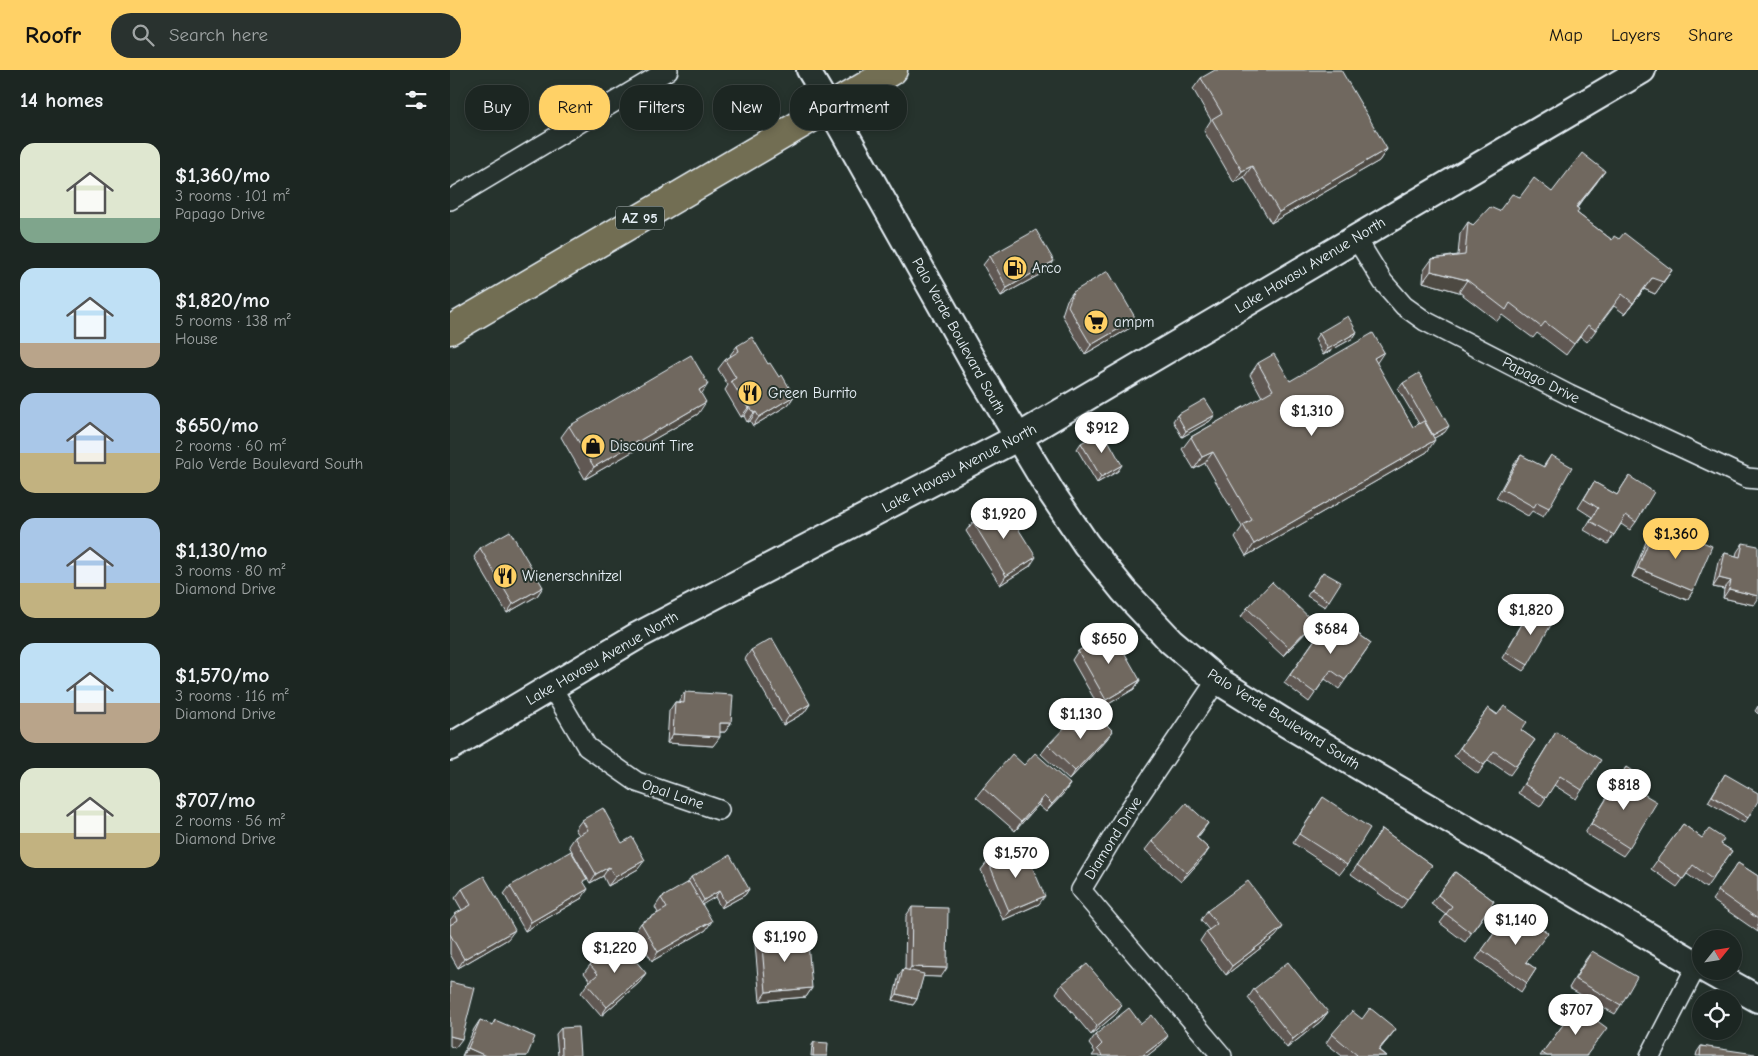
<!DOCTYPE html>
<meta charset="utf-8">
<style>
:root{--surface:#1c2622;--page:#29322f;--text:#f1f3f6;--muted:#a0a5a5;--line:#3a4340;--accent:#ffd166}
body{margin:0;font-family:"Comic Neue",sans-serif;background:var(--page);color:var(--text);height:100vh;display:flex;flex-direction:column;font-size:19px;white-space:nowrap}
*{box-sizing:border-box;margin:0}
p{font-size:16px;color:var(--muted)}
.icon{flex:none;width:28px;height:28px;fill:none;stroke:currentColor;stroke-width:2;stroke-linecap:round;stroke-linejoin:round}
.map{position:relative;flex:1;overflow:hidden}
.panel{display:flex;flex-direction:column;background:var(--surface);width:450px}
.panel>*{flex:none}
.top-card{position:absolute;left:15px;top:15px;width:475px;height:45px;display:flex;gap:10px}
.needle{width:32px;rotate:60deg}
.tools{position:absolute;left:1242px;top:860px;display:grid;gap:10px}
.tools a{display:grid;place-items:center;width:50px;height:50px;border-radius:50%;background:var(--surface);box-shadow:0 2px 8px #0003,0 0 0 1px var(--line);font-size:25px}
.price{position:absolute;translate:-50% -42px;padding:0 11px;border-radius:18px;background:#fff;color:#222;font-size:16px;line-height:32px;filter:drop-shadow(0 1px 2px #0008)}
.price::after{content:'';position:absolute;left:50%;top:30px;width:15px;height:11px;margin-left:-8px;background:inherit;clip-path:polygon(0 0,100% 0,50% 100%)}
.price.current{background:var(--accent);color:#111}
ul{padding:0;list-style:none}
li{display:flex;align-items:center;gap:15px;height:125px;padding:0 20px}
li span{display:grid;place-items:center;flex:none;width:140px;height:100px;border-radius:15px;color:#555}
li>.icon{margin-inline-start:auto}
span .icon{width:60px;height:60px;fill:#fffc;stroke-width:1}
li b{font-size:21px}
h2{display:flex;justify-content:space-between;align-items:center;height:60px;padding:0 20px;font-size:21px}
.chip{padding:0 18px;border-radius:20px;background:var(--surface);box-shadow:0 2px 8px #0003,0 0 0 1px var(--line);font-size:18px;line-height:45px}
.chip.current{background:var(--accent);color:#111}
header{display:flex;align-items:center;gap:30px;box-sizing:border-box;height:70px;padding:0 25px;background:var(--accent);color:#111}
header strong{font-size:24px}
nav{display:flex;gap:28px;margin-inline-start:auto;font-size:18px}
.search{width:350px;height:45px;background:var(--page);display:flex;align-items:center;gap:12px;box-sizing:border-box;padding:0 18px;border-radius:20px;color:var(--muted);font-size:19px}
main{display:flex;flex:1;min-height:0}
.map>svg:first-child{display:block}
.lines{fill:none;stroke-linecap:round;stroke-linejoin:round}
.minor-casing{stroke:#e8f1f8;stroke-width:22}
.tertiary-casing{stroke:#e8f1f8;stroke-width:26}
.secondary-casing{stroke:#e8f1f8;stroke-width:30}
.trunk-casing{stroke:#e8f1f8;stroke-width:31}
.minor{stroke:#26332d;stroke-width:19}
.tertiary{stroke:#26332d;stroke-width:22}
.secondary{stroke:#26332d;stroke-width:26}
.trunk{stroke:#726e52;stroke-width:28}
.wall{fill:#605952;stroke:#e8f1f8}
.shaded-wall{fill:#4e4942;stroke:#e8f1f8}
.building{fill:#70685f;stroke:#e8f1f8}
.labels{text-anchor:middle;dominant-baseline:central;stroke-width:4;stroke-linejoin:round;paint-order:stroke}
.shield{fill:#26332d;stroke:#aeb8bb;stroke-width:1}
.shield-label{font-size:14px;font-weight:bold;fill:#e8f1f8}
.street-label{font-size:15px;fill:#e8f1f8;stroke:#26332d}
.poi-label{font-size:15px;fill:#e8f1f8;stroke:#26332d;text-anchor:start}
</style>
<header>
<strong>Roofr</strong>
<div class="search"><svg class="icon" aria-label="search" viewBox="0 0 24 24"><circle cx="10" cy="10" r="6"/><path d="M15 15l6 6"/></svg>Search here</div>
<nav><a>Map</a><a>Layers</a><a>Share</a></nav>
</header>
<main>
<section class="panel">
<h2>14 homes<svg class="icon" aria-label="filters" viewBox="0 0 24 24"><path d="M4 7h16M4 17h16"/><circle cx="9" cy="7" r="2"/><circle cx="15" cy="17" r="2"/></svg></h2>
<ul>
<li><span style="background:linear-gradient(#dfe7d0 75%,#7fa58c 0)"><svg class="icon" aria-label="home" viewBox="0 0 24 24"><path d="M3 11l9-7 9 7M6 9v11h12V9"/></svg></span><div><b>$1,360/mo</b><p>3 rooms · 101 m²</p><p>Papago Drive</p></div></li>
<li><span style="background:linear-gradient(#bfe0f5 75%,#b9a48a 0)"><svg class="icon" aria-label="home" viewBox="0 0 24 24"><path d="M3 11l9-7 9 7M6 9v11h12V9"/></svg></span><div><b>$1,820/mo</b><p>5 rooms · 138 m²</p><p>House</p></div></li>
<li><span style="background:linear-gradient(#a9c7e8 60%,#c2b280 0)"><svg class="icon" aria-label="home" viewBox="0 0 24 24"><path d="M3 11l9-7 9 7M6 9v11h12V9"/></svg></span><div><b>$650/mo</b><p>2 rooms · 60 m²</p><p>Palo Verde Boulevard South</p></div></li>
<li><span style="background:linear-gradient(#a9c7e8 65%,#c2b280 0)"><svg class="icon" aria-label="home" viewBox="0 0 24 24"><path d="M3 11l9-7 9 7M6 9v11h12V9"/></svg></span><div><b>$1,130/mo</b><p>3 rooms · 80 m²</p><p>Diamond Drive</p></div></li>
<li><span style="background:linear-gradient(#bfe0f5 60%,#b9a48a 0)"><svg class="icon" aria-label="home" viewBox="0 0 24 24"><path d="M3 11l9-7 9 7M6 9v11h12V9"/></svg></span><div><b>$1,570/mo</b><p>3 rooms · 116 m²</p><p>Diamond Drive</p></div></li>
<li><span style="background:linear-gradient(#dfe7d0 65%,#c2b280 0)"><svg class="icon" aria-label="home" viewBox="0 0 24 24"><path d="M3 11l9-7 9 7M6 9v11h12V9"/></svg></span><div><b>$707/mo</b><p>2 rooms · 56 m²</p><p>Diamond Drive</p></div></li>
</ul>
</section>
<div class="map">
<svg width="1308" height="986" viewBox="0 0 1308 986">
<rect width="100%" height="100%" fill="#26332d"/>
<filter id="ink" filterUnits="userSpaceOnUse"><feTurbulence type="fractalNoise" baseFrequency=".02" numOctaves="2"/><feDisplacementMap in="SourceGraphic" scale="10" xChannelSelector="R" yChannelSelector="G"/><feConvolveMatrix kernelMatrix="1 2 1 2 8 2 1 2 1" color-interpolation-filters="sRGB"/></filter>
<g filter="url(#ink)">
<g class="lines">
<defs>
<g id="minor">
<polyline points="0,130 218,0"/>
<polyline points="906,168 933,212 954,236 975,251 1119,325 1297,408 1308,409"/>
<polyline points="767,610 678,742 631,820 772,986"/>
<polyline points="101,616 137,677 187,712 269,740"/>
<polyline points="1200,986 1247,895"/>
</g>
<polyline id="tertiary" points="358,0 380,37"/>
<g id="secondary">
<polyline points="380,37 526,297 601,422 636,474 674,521 721,571 767,610 837,654 1251,897"/>
<polyline points="0,677 189,565 567,368 1192,0"/>
<polyline points="1258,901 1308,929"/>
</g>
<polyline id="trunk" points="0,260 443,0"/>
</defs>
<use href="#minor" class="minor-casing"/>
<use href="#tertiary" class="tertiary-casing"/>
<use href="#secondary" class="secondary-casing"/>
<use href="#trunk" class="trunk-casing"/>
<use href="#minor" class="minor"/>
<use href="#tertiary" class="tertiary"/>
<use href="#secondary" class="secondary"/>
<use href="#trunk" class="trunk"/>
</g>
<g class="wall">
<polygon points="751,8 937,79 929,91 821,153 794,107 784,113 754,61 761,50 743,19"/>
<polygon points="1147,112 1127,138 1127,143 1162,170 1169,169 1222,200 1205,224 1194,219 1175,244 1164,236 1137,272 1130,266 1116,285 1087,263 1083,268 1052,245 1047,251 1009,222 973,212 974,200 982,189 1008,185 1010,164 1018,152 1023,155 1049,141 1070,127 1102,122"/>
<polygon points="540,186 598,200 551,226 533,195"/>
<polygon points="623,222 686,249 680,258 635,284 612,245 617,230"/>
<polygon points="907,262 903,268 873,285 865,269 869,263"/>
<polygon points="287,276 318,294 344,326 338,335 303,356 300,351 297,352 294,346 291,347 275,320 278,315 268,299 275,290 281,286 280,285"/>
<polygon points="808,293 840,311 926,293 963,357 969,354 948,319 953,313 995,362 984,368 977,382 796,486 785,467 792,457 755,393 744,399 732,379 741,367 812,327 800,305"/>
<polygon points="251,324 248,344 135,409 111,367 119,356"/>
<polygon points="727,345 760,351 732,367 723,351"/>
<polygon points="631,373 668,401 647,413 627,379"/>
<polygon points="1071,385 1093,397 1101,385 1099,438 1093,447 1082,441 1078,446 1046,428 1065,393"/>
<polygon points="1179,406 1186,452 1180,460 1171,454 1158,474 1134,460 1142,447 1128,438 1144,412 1167,425"/>
<polygon points="523,452 580,496 550,515 516,461"/>
<polygon points="1202,463 1225,472 1231,463 1243,521 1237,530 1182,507 1196,472"/>
<polygon points="1293,473 1304,535 1273,528 1274,519 1263,517 1268,492 1275,483 1286,486 1287,482"/>
<polygon points="30,478 93,517 87,526 57,543 24,487"/>
<polygon points="873,502 879,531 875,537 857,526"/>
<polygon points="1090,536 1078,595 1073,601 1052,588 1072,554 1077,557"/>
<polygon points="797,538 864,552 857,561 833,586 791,547"/>
<polygon points="882,545 921,573 889,619 875,609 859,632 834,613"/>
<polygon points="301,580 360,634 354,643 333,655 295,589"/>
<polygon points="628,581 690,610 684,619 650,639 622,590"/>
<polygon points="235,622 281,653 275,662 270,662 263,676 217,673 219,641 225,632 229,632 229,630"/>
<polygon points="1308,636 1308,644 1305,641"/>
<polygon points="1038,638 1071,660 1085,670 1060,705 1038,690 1028,704 1004,686"/>
<polygon points="1106,662 1132,720 1126,729 1104,715 1090,737 1068,723"/>
<polygon points="657,669 619,710 591,684 598,675"/>
<polygon points="574,695 620,714 614,723 596,742 588,735 565,761 526,727 533,718"/>
<polygon points="1176,697 1180,716 1179,778 1173,786 1135,763"/>
<polygon points="1275,704 1298,748 1294,753 1258,732"/>
<polygon points="873,727 897,795 890,804 843,773"/>
<polygon points="132,750 172,773 188,799 158,816 153,806 140,813 119,776 125,767 129,765 125,759"/>
<polygon points="1233,754 1252,768 1271,774 1282,781 1256,818 1237,804 1227,817 1201,799"/>
<polygon points="932,759 982,795 951,839 901,804"/>
<polygon points="752,762 747,768 759,779 753,788 731,812 695,780 702,771"/>
<polygon points="538,791 589,834 553,850 531,800"/>
<polygon points="1288,793 1308,806 1308,862 1262,830"/>
<polygon points="1005,802 1044,831 1015,872 990,853 996,845 981,834"/>
<polygon points="241,807 299,819 295,825 271,838 265,827 252,834 256,860 202,891 185,862 191,853 208,843 205,837 211,828 237,814"/>
<polygon points="134,813 132,828 75,861 54,824 60,816"/>
<polygon points="12,819 58,869 8,898 0,884 0,850 5,844 12,840 5,828"/>
<polygon points="462,837 491,907 473,906 467,929 463,935 443,930 449,905 453,899 455,899 456,846"/>
<polygon points="757,841 826,866 776,905 750,871 756,862 759,860 751,850"/>
<polygon points="1053,851 1076,892 1086,899 1071,922 1026,889"/>
<polygon points="311,865 342,874 362,918 356,927 310,931 305,874"/>
<polygon points="1142,881 1171,935 1165,944 1119,918 1136,889"/>
<polygon points="140,895 190,912 151,946 131,923 137,914 140,911 134,903"/>
<polygon points="612,914 672,935 666,944 641,965 606,923"/>
<polygon points="804,919 878,942 871,951 837,978 798,928"/>
<polygon points="1127,936 1137,986 1090,986"/>
<polygon points="912,949 939,968 929,980 936,986 892,986 876,973 882,964"/>
<polygon points="30,950 42,955 45,950 77,986 12,986 24,959"/>
<polygon points="691,954 712,974 697,986 642,986 645,982 639,974 645,965"/>
<polygon points="111,958 130,986 108,986 106,964"/>
<polygon points="364,972 377,986 361,986 362,975"/>
<polygon points="1251,976 1305,986 1246,986 1247,982"/>
</g>
<g class="shaded-wall">
<polygon points="937,79 929,91 821,153 829,142"/>
<polygon points="802,96 794,107 784,113 792,101"/>
<polygon points="1155,101 1147,112 1118,149 1126,137"/>
<polygon points="604,191 598,200 551,226 557,218"/>
<polygon points="1222,200 1205,224 1194,219 1175,244 1202,208"/>
<polygon points="981,201 1017,210 1009,222 973,212"/>
<polygon points="686,249 680,258 635,284 641,275"/>
<polygon points="907,262 903,268 873,285 878,279"/>
<polygon points="934,282 926,294 924,288"/>
<polygon points="258,314 250,326 249,320"/>
<polygon points="344,326 338,335 303,356 309,347"/>
<polygon points="256,332 248,344 135,409 144,397"/>
<polygon points="300,337 294,346 291,347 298,338"/>
<polygon points="306,342 300,351 297,352 304,343"/>
<polygon points="765,345 760,351 732,367 736,361"/>
<polygon points="999,356 995,362 979,371 983,365"/>
<polygon points="985,370 977,382 796,486 804,474"/>
<polygon points="763,382 755,393 744,399 752,387"/>
<polygon points="672,395 668,401 647,413 651,407"/>
<polygon points="586,487 580,496 550,515 556,506"/>
<polygon points="1188,498 1243,521 1237,530 1182,507"/>
<polygon points="1269,508 1281,511 1274,519 1263,517"/>
<polygon points="93,517 87,526 57,543 63,534"/>
<polygon points="1279,519 1308,526 1308,529 1304,535 1273,528"/>
<polygon points="864,552 857,561 833,586 839,578"/>
<polygon points="690,610 684,619 650,639 656,630"/>
<polygon points="360,634 354,643 333,655 339,646"/>
<polygon points="270,653 281,653 275,662 264,662"/>
<polygon points="663,661 657,669 619,710 625,701"/>
<polygon points="223,664 270,667 263,676 217,673"/>
<polygon points="620,714 614,723 596,742 602,734"/>
<polygon points="594,726 588,735 565,761 571,752"/>
<polygon points="758,753 752,762 739,776 746,767"/>
<polygon points="759,779 753,788 731,812 737,803"/>
<polygon points="195,790 188,799 158,816 165,807"/>
<polygon points="159,797 153,806 140,813 146,804"/>
<polygon points="138,819 132,828 75,861 81,852"/>
<polygon points="299,819 295,825 271,838 275,832"/>
<polygon points="269,821 265,827 250,836 254,830"/>
<polygon points="595,826 589,834 553,850 559,841"/>
<polygon points="262,851 256,860 202,891 208,882"/>
<polygon points="833,857 826,866 776,905 782,896"/>
<polygon points="65,860 58,869 8,898 14,889"/>
<polygon points="461,897 497,898 491,907 455,906"/>
<polygon points="196,903 190,912 151,946 157,937"/>
<polygon points="362,918 356,927 310,931 316,922"/>
<polygon points="447,924 467,929 463,935 443,930"/>
<polygon points="672,935 666,944 641,965 647,956"/>
<polygon points="878,942 871,951 837,978 843,969"/>
<polygon points="946,959 939,968 924,986 928,980"/>
<polygon points="0,966 12,969 5,978 0,976"/>
<polygon points="718,966 712,974 697,986 692,986"/>
<polygon points="18,978 36,986 12,986"/>
</g>
<g class="building">
<polygon points="765,0 891,0 937,79 829,142 802,96 792,101 762,49 772,43 751,8"/>
<polygon points="1132,83 1155,101 1126,137 1129,139 1127,143 1162,170 1164,166 1169,169 1174,163 1222,200 1213,212 1202,208 1183,233 1172,224 1145,260 1138,255 1124,274 1095,252 1091,257 1060,233 1056,240 1017,210 981,201 982,189 1015,185 1018,152 1023,155 1040,137 1049,141 1062,124 1070,127 1084,108 1102,122"/>
<polygon points="586,160 604,191 557,218 540,186"/>
<polygon points="658,201 686,249 641,275 618,236 623,222"/>
<polygon points="898,246 907,262 878,279 869,263"/>
<polygon points="923,263 934,282 924,288 963,357 974,351 985,370 804,474 793,455 802,450 763,382 752,387 741,367 823,320 808,293 824,284 840,311"/>
<polygon points="302,267 318,294 320,293 329,307 332,305 344,326 309,347 306,342 304,343 300,337 298,338 281,311 286,308 275,290 289,281 287,276"/>
<polygon points="241,285 258,314 249,320 256,332 144,397 119,356"/>
<polygon points="969,303 999,356 983,365 953,313"/>
<polygon points="755,329 765,345 736,361 727,345"/>
<polygon points="653,361 672,395 651,407 631,373"/>
<polygon points="1071,385 1094,397 1101,385 1122,397 1099,438 1087,432 1084,437 1052,419"/>
<polygon points="1179,406 1204,422 1186,452 1176,445 1164,465 1140,451 1148,438 1134,429 1144,412 1167,425"/>
<polygon points="552,433 586,487 556,506 523,452"/>
<polygon points="60,461 93,517 63,534 30,478"/>
<polygon points="1202,463 1227,473 1231,463 1262,476 1243,521 1188,498"/>
<polygon points="1293,473 1308,476 1308,526 1279,519 1281,511 1269,508 1275,483 1290,487"/>
<polygon points="873,502 891,512 879,531 861,520"/>
<polygon points="822,512 864,552 839,578 797,538"/>
<polygon points="1090,536 1106,546 1078,595 1056,582 1072,554 1078,557"/>
<polygon points="882,545 921,573 895,610 881,600 865,623 840,605"/>
<polygon points="662,561 690,610 656,630 628,581"/>
<polygon points="322,568 360,634 339,646 301,580"/>
<polygon points="235,622 283,625 281,653 270,653 270,667 223,664 225,632 234,633"/>
<polygon points="1054,636 1077,652 1071,660 1085,670 1066,696 1044,681 1034,695 1010,678 1038,638 1047,645"/>
<polygon points="643,641 663,661 625,701 598,675 619,653 626,659"/>
<polygon points="1106,662 1151,690 1132,720 1110,706 1096,728 1074,714"/>
<polygon points="585,683 620,714 602,734 594,726 571,752 533,718 562,684 574,695"/>
<polygon points="1176,697 1187,704 1180,716 1207,732 1179,778 1141,754"/>
<polygon points="1275,704 1308,723 1308,731 1298,748 1262,726"/>
<polygon points="873,727 920,758 897,795 849,764"/>
<polygon points="736,733 758,753 746,767 759,779 737,803 702,771"/>
<polygon points="153,738 172,773 182,767 195,790 165,807 159,797 146,804 125,767 138,760 132,750"/>
<polygon points="1233,754 1252,768 1259,759 1274,769 1271,774 1282,781 1262,809 1243,795 1233,809 1207,790"/>
<polygon points="932,759 982,795 957,830 907,795"/>
<polygon points="573,776 595,826 559,841 538,791"/>
<polygon points="121,781 137,809 133,811 138,819 81,852 60,816"/>
<polygon points="280,785 299,819 275,832 269,821 254,830 241,807"/>
<polygon points="1288,793 1308,806 1308,849 1268,821"/>
<polygon points="1005,802 1044,831 1021,863 996,844 1002,836 988,825"/>
<polygon points="34,806 65,860 14,889 0,864 0,855 8,850 5,844 21,835 12,819"/>
<polygon points="798,811 833,857 782,896 756,862 767,854 757,841"/>
<polygon points="239,812 262,851 208,882 191,853 217,838 211,828"/>
<polygon points="462,837 498,838 497,898 461,897"/>
<polygon points="1073,845 1098,863 1076,892 1086,899 1077,913 1032,880 1053,851 1063,859"/>
<polygon points="341,862 342,874 358,873 362,918 316,922 311,865"/>
<polygon points="168,870 196,903 157,937 137,914 148,904 140,895"/>
<polygon points="1142,881 1187,907 1171,935 1125,909"/>
<polygon points="838,892 878,942 843,969 804,919"/>
<polygon points="637,894 672,935 647,956 612,914"/>
<polygon points="453,899 474,904 467,929 447,924"/>
<polygon points="0,912 25,918 12,969 0,966"/>
<polygon points="1127,936 1157,958 1136,986 1097,986 1092,983"/>
<polygon points="679,938 691,954 702,945 718,966 692,986 653,986 647,979 652,974 645,965"/>
<polygon points="920,938 946,959 928,980 936,986 906,986 907,985 882,964 902,941 912,949"/>
<polygon points="30,950 43,955 45,950 85,967 77,986 36,986 18,978"/>
<polygon points="128,957 130,986 112,986 111,958"/>
<polygon points="364,972 378,973 377,986 363,986"/>
<polygon points="1251,976 1305,984 1305,986 1250,986"/>
</g>
</g>
<defs>
<symbol id="fuel-disc" viewBox="-11 -11 22 22"><circle r="9.5" fill="#ffd166" stroke="#26332d"/><path d="M-5.5-6h7V0h2V4h1.3V-2.5L3-4.5l.8-.8L6-3V5H2.5V1h-1V6h-7ZM-4.2-4.7v3.2H.2V-4.7Z" fill="#111"/></symbol>
<symbol id="supermarket-disc" viewBox="-11 -11 22 22"><circle r="9.5" fill="#ffd166" stroke="#26332d"/><path d="M-6-5.5h2.5l.6 2H6L4.5 2H-2.5L-4.4-4H-6ZM-1.5 3.2a1.3 1.3 0 1 0 .1 0ZM3 3.2a1.3 1.3 0 1 0 .1 0Z" fill="#111"/></symbol>
<symbol id="restaurant-disc" viewBox="-11 -11 22 22"><circle r="9.5" fill="#ffd166" stroke="#26332d"/><path d="M-5-6h1v4h1v-4h1v4h1v-4h1v5L-1.5 .5V6h-2V.5L-5-1ZM5-6V6H3V1.5H1.5Q1.5-4 5-6Z" fill="#111"/></symbol>
<symbol id="shop-disc" viewBox="-11 -11 22 22"><circle r="9.5" fill="#ffd166" stroke="#26332d"/><path d="M-5-2.5h2.3a2.7 3.5 0 0 1 5.4 0H5L5.5 6h-11ZM-1.5-2.5h3a1.5 2.3 0 0 0-3 0Z" fill="#111"/></symbol>
</defs>
<g fill-rule="evenodd">
<use href="#fuel-disc" x="551" y="184" width="28" height="28"/>
<use href="#supermarket-disc" x="632" y="238" width="28" height="28"/>
<use href="#restaurant-disc" x="286" y="309" width="28" height="28"/>
<use href="#shop-disc" x="129" y="362" width="28" height="28"/>
<use href="#restaurant-disc" x="41" y="492" width="28" height="28"/>
</g>
<g class="labels">
<rect class="shield" x="166" y="136.5" width="48" height="23" rx="4"/>
<g class="shield-label">
<text x="190" y="148">AZ 95</text>
</g>
<g class="street-label">
<text transform="translate(860 195) rotate(-31)">Lake Havasu Avenue North</text>
<text transform="translate(509 266) rotate(61)">Palo Verde Boulevard South</text>
<text transform="translate(1091 310) rotate(27)">Papago Drive</text>
<text transform="translate(509 398) rotate(-28)">Lake Havasu Avenue North</text>
<text transform="translate(152 588) rotate(-30)">Lake Havasu Avenue North</text>
<text transform="translate(834 649) rotate(32)">Palo Verde Boulevard South</text>
<text transform="translate(223 724) rotate(19)">Opal Lane</text>
<text transform="translate(663 768) rotate(-58)">Diamond Drive</text>
</g>
<g class="poi-label">
<text x="582" y="198">Arco</text>
<text x="664" y="252">ampm</text>
<text x="318" y="323">Green Burrito</text>
<text x="160" y="376">Discount Tire</text>
<text x="72" y="506">Wienerschnitzel</text>
</g>
</g>
</svg>
<div class="tools">
<a><svg class="needle" viewBox="-14 -14 28 28"><path d="M0-13l5 13h-10z" fill="#e53935"/><path d="M0 13l5-13h-10z" fill="#a0a5a5"/></svg></a>
<a><svg class="icon" aria-label="locate" viewBox="0 0 24 24"><circle cx="12" cy="12" r="6"/><path d="M12 2v4M12 18v4M2 12h4M18 12h4"/></svg></a>
</div>
<b class="price" style="left:862px;top:367px">$1,310</b>
<b class="price" style="left:652px;top:384px">$912</b>
<b class="price" style="left:554px;top:470px">$1,920</b>
<b class="price current" style="left:1226px;top:490px">$1,360</b>
<b class="price" style="left:1081px;top:566px">$1,820</b>
<b class="price" style="left:881px;top:585px">$684</b>
<b class="price" style="left:659px;top:595px">$650</b>
<b class="price" style="left:631px;top:670px">$1,130</b>
<b class="price" style="left:1174px;top:741px">$818</b>
<b class="price" style="left:566px;top:809px">$1,570</b>
<b class="price" style="left:1066px;top:876px">$1,140</b>
<b class="price" style="left:335px;top:893px">$1,190</b>
<b class="price" style="left:165px;top:904px">$1,220</b>
<b class="price" style="left:1126px;top:966px">$707</b>
<div class="top-card">
<a class="chip">Buy</a>
<a class="chip current">Rent</a>
<a class="chip">Filters</a>
<a class="chip">New</a>
<a class="chip">Apartment</a>
</div>
</div>
</main>
